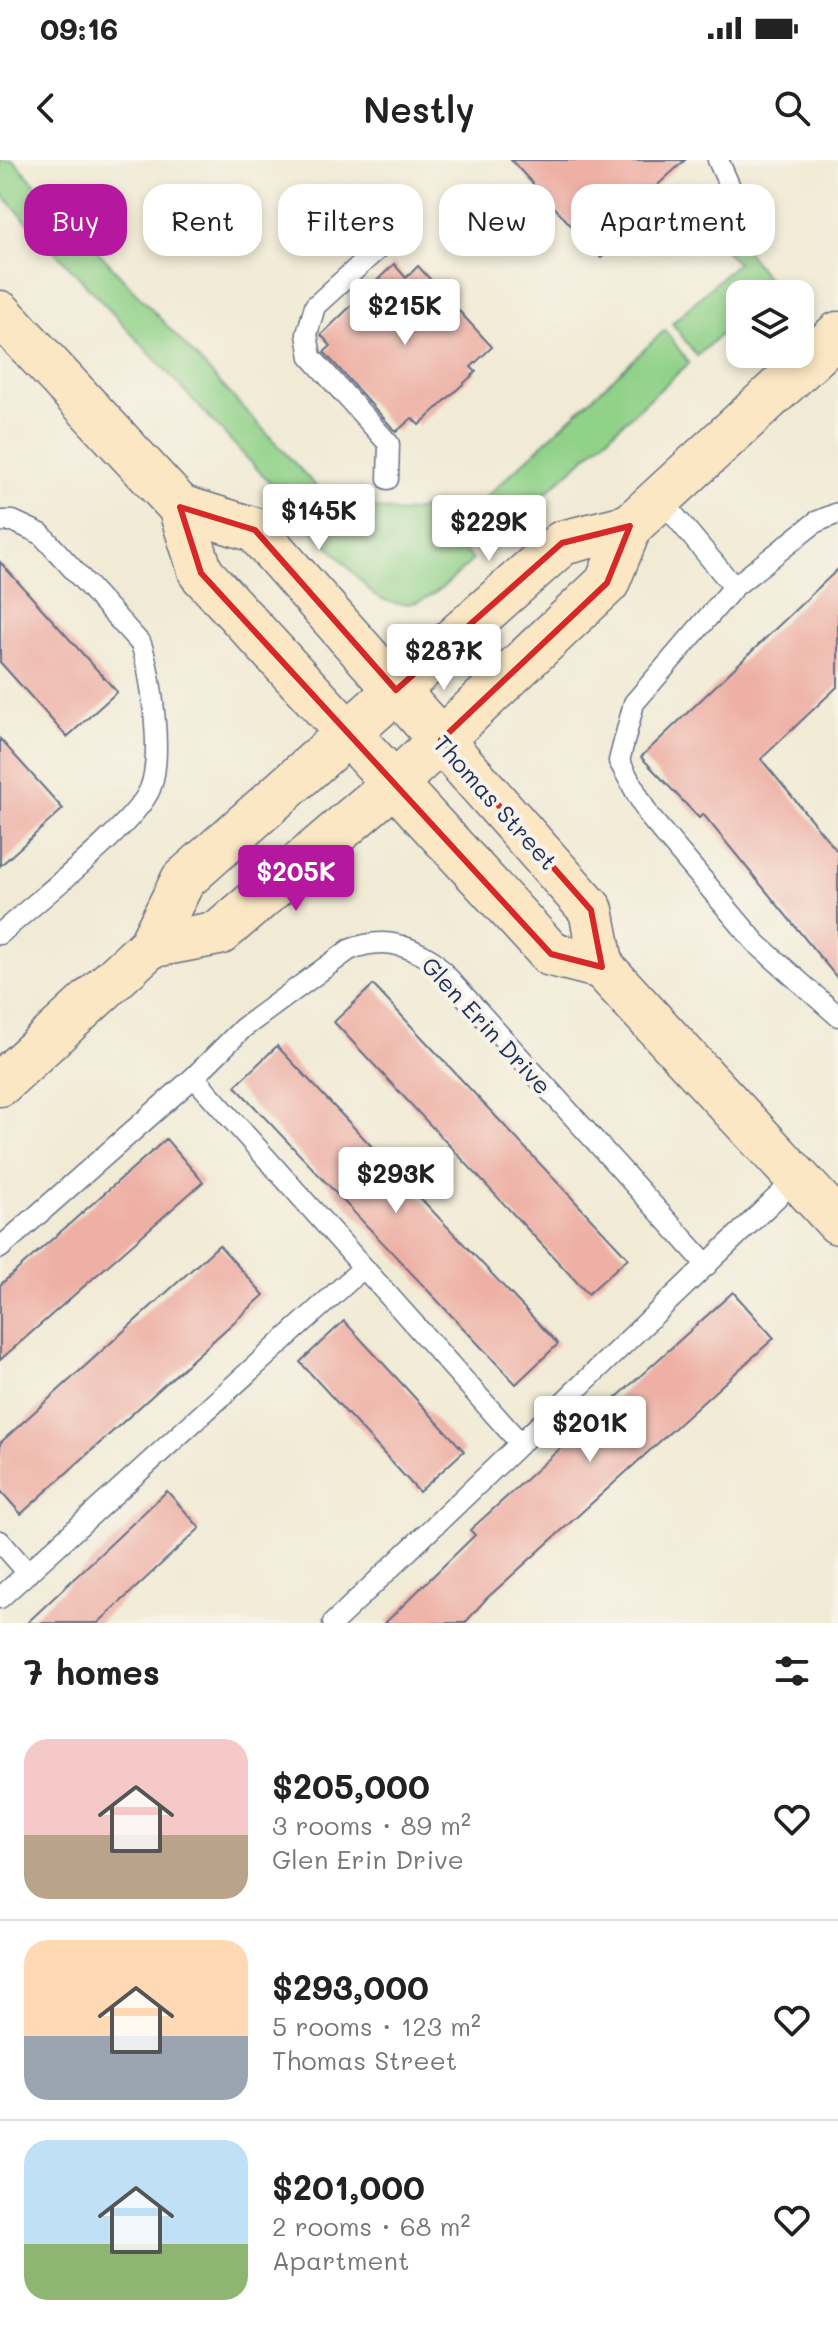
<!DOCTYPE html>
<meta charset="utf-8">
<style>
:root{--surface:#fff;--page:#f2f2f2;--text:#222;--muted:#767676;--line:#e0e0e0;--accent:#b5179e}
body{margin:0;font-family:Mali,sans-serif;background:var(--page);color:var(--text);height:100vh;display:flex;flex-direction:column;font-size:30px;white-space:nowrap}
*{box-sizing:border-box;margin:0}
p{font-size:26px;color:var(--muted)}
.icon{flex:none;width:44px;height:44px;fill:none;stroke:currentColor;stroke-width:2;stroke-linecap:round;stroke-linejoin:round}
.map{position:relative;height:1463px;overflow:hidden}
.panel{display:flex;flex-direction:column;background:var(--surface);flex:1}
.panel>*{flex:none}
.banner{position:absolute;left:24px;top:24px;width:790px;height:72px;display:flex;gap:16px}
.tools{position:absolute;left:726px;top:120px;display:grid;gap:16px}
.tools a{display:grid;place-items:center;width:88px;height:88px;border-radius:16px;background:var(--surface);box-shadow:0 4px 12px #0003;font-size:40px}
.price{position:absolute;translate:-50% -68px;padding:0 18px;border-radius:8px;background:#fff;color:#222;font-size:26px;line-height:52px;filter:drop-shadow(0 2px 4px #0008)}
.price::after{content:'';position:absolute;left:50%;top:48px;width:24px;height:18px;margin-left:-12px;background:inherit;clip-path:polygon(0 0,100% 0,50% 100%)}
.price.selected{background:var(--accent);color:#fff}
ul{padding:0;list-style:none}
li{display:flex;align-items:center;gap:24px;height:200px;padding:0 24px}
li+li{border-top:2px solid var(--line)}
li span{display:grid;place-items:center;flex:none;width:224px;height:160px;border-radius:24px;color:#555}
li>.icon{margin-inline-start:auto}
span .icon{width:96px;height:96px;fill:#fffc;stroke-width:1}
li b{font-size:34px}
h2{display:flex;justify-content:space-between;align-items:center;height:96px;padding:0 24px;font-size:34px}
.tag{padding:0 28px;border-radius:24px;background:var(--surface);box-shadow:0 4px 12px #0003;font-size:28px;line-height:72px}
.tag.selected{background:var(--accent);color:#fff}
.status{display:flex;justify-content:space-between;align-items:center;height:56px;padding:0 40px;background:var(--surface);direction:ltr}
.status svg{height:22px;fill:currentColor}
header{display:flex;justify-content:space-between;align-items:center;height:104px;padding:0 24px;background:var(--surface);font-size:36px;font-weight:600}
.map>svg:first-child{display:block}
.green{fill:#91d289;stroke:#568074;stroke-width:2}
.building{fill:#eeb0a5}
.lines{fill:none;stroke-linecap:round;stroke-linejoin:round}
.lane-casing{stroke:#667188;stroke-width:23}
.secondary-casing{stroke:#667188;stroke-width:47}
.lane{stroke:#fff;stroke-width:20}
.secondary{stroke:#fbe7c3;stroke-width:44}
.marked{fill:none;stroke:#d62828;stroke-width:6;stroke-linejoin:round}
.labels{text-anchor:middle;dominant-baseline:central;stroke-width:8;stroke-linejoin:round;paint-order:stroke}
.street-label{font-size:24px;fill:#1b2f5e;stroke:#f7f3e8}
</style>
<div class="status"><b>09:16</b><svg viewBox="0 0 49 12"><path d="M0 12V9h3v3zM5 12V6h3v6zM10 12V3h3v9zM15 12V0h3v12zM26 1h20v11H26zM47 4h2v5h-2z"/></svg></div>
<header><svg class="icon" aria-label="back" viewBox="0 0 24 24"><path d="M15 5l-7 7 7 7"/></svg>Nestly<svg class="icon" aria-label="search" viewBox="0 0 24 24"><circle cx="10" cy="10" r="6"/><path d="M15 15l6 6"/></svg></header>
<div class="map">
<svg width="838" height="1463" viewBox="0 0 838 1463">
<rect width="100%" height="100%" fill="#f7f3e8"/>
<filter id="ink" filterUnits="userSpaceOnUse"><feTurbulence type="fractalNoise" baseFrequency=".0125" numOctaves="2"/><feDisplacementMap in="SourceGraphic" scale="16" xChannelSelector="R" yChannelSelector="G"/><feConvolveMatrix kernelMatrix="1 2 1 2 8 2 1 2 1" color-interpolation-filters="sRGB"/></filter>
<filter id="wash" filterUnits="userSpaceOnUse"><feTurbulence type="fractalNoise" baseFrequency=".006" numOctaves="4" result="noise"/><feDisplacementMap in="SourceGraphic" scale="32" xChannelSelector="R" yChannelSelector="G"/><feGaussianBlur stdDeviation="1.8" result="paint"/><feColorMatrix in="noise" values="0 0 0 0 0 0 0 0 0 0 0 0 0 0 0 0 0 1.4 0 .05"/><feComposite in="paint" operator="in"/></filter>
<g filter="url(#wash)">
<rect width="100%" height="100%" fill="#f1ebd5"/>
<g class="green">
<path d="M0 0H13L351 364 370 347 401 353 426 348 473 400C444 426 414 462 373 434L0 32Z"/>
<polygon points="727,77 742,85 773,126 765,134 740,134 740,156 697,196 672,163 737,103 718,83 720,79"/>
<polygon points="665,170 689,203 482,391 457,364"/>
</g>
<g id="blocks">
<g class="building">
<polygon points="511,0 685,0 613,66 624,77 601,98"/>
<polygon points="394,104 406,118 418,106 492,187 471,207 476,212 419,265 412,258 396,272 324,192 331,186 321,175"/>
<polygon points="0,402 117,532 67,577 0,502"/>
<polygon points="838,409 838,526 761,599 838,692 838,819 703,654 699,658 641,597"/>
<polygon points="0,579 63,649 0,706"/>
<polygon points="373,825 628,1098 588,1134 334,862"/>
<polygon points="277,886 558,1184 516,1224 235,926"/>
<polygon points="166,979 203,1022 0,1200 0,1125"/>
<polygon points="219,1085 264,1135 21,1354 0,1330 0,1283"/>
<polygon points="733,1132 774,1178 486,1439 465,1463 385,1463 475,1375 470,1370"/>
<polygon points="344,1161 464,1291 419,1332 300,1202"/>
<polygon points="167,1331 200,1368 98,1463 27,1463"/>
</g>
</g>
</g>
<g filter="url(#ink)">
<use href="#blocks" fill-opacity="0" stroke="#667188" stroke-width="2"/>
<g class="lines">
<defs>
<g id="lane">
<polyline points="718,0 734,36"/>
<polyline points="388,319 389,284 311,197 307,174 315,146 404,65"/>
<polyline points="660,338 734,427 634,543 619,601 649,656 756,783 838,856"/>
<path d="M0 361H13L41 374 141 484C152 517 163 597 150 629 135 665 33 744 0 774"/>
<polyline points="734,427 816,362 838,353"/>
<polyline points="194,917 520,1283"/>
<path d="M0 1088 194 917 243 868 349 790C381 777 405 783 433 801L707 1105"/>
<polyline points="0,1381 28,1413"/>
<polyline points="0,1438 363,1108"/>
<polyline points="333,1463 797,1018"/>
</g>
<g id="secondary">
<polyline points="0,153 180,347 201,413 551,794 602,807"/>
<polyline points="180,347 255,370 591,750 602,807 838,1062"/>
<polyline points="150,786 219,773 395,623 607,423 630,366 838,174"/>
<polyline points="0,924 150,786 183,720 562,383 630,366"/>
</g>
</defs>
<use href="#lane" class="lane-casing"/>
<use href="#secondary" class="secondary-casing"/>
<use href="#lane" class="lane"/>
<use href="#secondary" class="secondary"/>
</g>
</g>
<path class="marked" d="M180 347 255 370 396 530 562 383 630 366 607 423 441 580 591 750 602 807 551 794 201 413Z"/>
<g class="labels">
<g class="street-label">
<text transform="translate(496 642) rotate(48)">Thomas Street</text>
<text transform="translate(487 865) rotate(47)">Glen Erin Drive</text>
</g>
</g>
</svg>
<div class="tools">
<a><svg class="icon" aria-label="layers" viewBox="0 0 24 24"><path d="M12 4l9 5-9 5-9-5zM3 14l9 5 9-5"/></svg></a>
</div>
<b class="price" style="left:405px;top:187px">$215K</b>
<b class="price" style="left:319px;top:392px">$145K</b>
<b class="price" style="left:489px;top:403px">$229K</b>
<b class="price" style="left:444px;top:532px">$287K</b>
<b class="price selected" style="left:296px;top:753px">$205K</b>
<b class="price" style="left:396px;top:1055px">$293K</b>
<b class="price" style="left:590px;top:1304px">$201K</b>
<div class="banner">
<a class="tag selected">Buy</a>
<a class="tag">Rent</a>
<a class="tag">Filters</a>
<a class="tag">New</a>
<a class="tag">Apartment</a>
</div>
</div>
<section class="panel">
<h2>7 homes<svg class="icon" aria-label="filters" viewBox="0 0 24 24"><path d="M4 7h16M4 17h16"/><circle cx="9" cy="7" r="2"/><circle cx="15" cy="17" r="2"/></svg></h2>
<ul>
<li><span style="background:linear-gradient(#f6c9c9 60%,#b9a48a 0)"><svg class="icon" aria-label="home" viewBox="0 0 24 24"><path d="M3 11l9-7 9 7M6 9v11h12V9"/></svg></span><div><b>$205,000</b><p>3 rooms · 89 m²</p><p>Glen Erin Drive</p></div><svg class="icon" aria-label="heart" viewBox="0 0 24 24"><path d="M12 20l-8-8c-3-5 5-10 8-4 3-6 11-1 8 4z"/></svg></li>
<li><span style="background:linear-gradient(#ffd9b3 60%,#9aa5b1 0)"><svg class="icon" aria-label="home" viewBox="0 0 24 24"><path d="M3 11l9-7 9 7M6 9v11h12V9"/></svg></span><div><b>$293,000</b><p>5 rooms · 123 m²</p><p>Thomas Street</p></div><svg class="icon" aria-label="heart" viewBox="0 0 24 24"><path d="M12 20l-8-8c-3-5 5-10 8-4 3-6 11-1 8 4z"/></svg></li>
<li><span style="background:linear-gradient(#bfe0f5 65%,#8fb573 0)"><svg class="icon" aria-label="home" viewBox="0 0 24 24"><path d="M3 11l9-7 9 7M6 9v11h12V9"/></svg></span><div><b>$201,000</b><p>2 rooms · 68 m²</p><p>Apartment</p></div><svg class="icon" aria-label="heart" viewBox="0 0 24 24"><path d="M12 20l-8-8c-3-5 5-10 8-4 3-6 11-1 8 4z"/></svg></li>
</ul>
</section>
